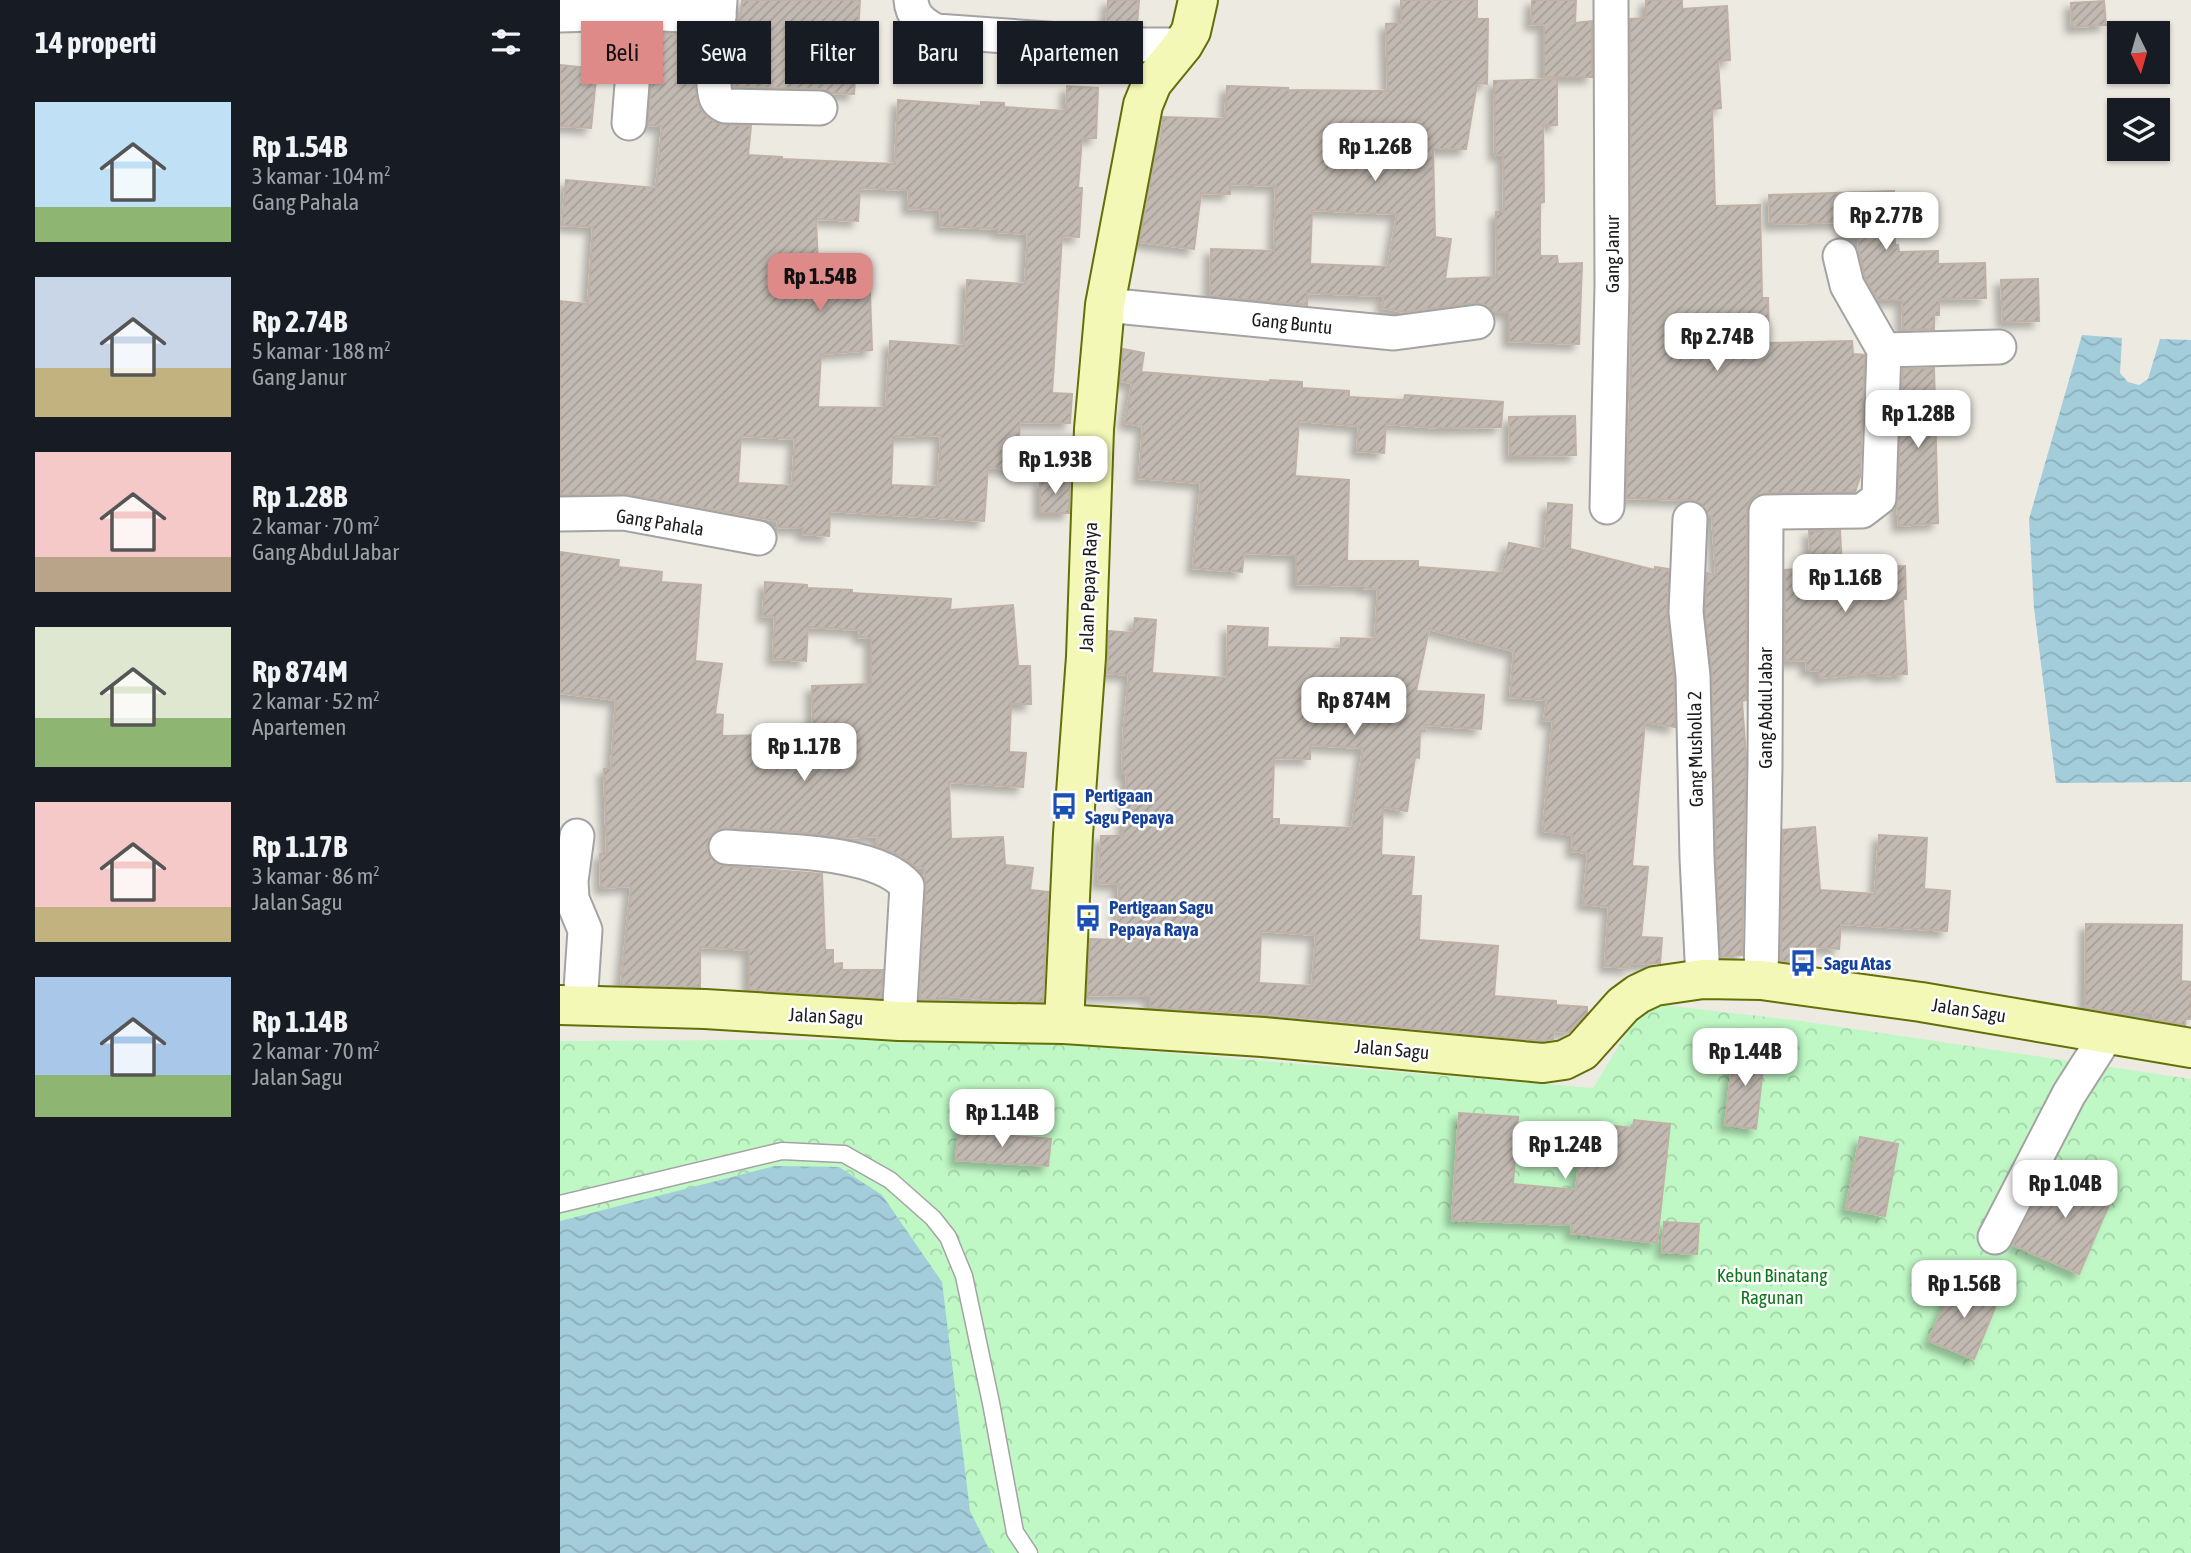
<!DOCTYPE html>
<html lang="id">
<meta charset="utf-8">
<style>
:root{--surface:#171b24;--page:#242831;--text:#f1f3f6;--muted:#9ea1a6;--accent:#dd8a89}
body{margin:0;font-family:"Asap Condensed",sans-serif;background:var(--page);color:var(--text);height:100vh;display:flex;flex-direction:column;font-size:26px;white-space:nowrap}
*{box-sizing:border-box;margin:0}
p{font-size:23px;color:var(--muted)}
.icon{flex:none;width:38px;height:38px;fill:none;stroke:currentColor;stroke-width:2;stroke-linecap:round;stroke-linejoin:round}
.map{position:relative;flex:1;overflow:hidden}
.drawer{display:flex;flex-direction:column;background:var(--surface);width:560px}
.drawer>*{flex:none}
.top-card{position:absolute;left:21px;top:21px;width:665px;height:63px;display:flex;gap:14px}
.needle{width:46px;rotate:175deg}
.tools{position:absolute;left:1547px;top:21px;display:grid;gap:14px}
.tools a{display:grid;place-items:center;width:63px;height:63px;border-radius:0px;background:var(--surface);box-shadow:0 2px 5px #0004;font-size:35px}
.price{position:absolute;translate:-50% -60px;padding:0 16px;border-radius:14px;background:#fff;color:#222;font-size:23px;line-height:46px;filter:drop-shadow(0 2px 4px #0008)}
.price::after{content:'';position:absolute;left:50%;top:42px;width:21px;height:16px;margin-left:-10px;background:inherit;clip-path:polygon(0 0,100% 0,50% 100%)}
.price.current{background:var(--accent);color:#111}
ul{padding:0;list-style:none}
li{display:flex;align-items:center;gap:21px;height:175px;padding:0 35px}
li span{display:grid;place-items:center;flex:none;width:196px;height:140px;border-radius:0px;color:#555}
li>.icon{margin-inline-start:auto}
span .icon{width:84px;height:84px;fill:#fffc;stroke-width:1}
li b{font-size:30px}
h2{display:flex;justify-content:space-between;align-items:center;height:84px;padding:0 35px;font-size:30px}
.tag{padding:0 24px;border-radius:0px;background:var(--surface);box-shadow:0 2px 5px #0004;font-size:24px;line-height:63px}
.tag.current{background:var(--accent);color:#111}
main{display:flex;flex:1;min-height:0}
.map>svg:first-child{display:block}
.park{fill:url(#park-crowns)}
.water{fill:url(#water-waves)}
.building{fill:url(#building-hatch);stroke:#bfb1a5;stroke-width:2;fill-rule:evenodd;filter:url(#shadow)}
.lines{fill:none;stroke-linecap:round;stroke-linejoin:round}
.lane-casing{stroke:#a3a3a3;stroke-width:19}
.street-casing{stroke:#a3a3a3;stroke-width:37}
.secondary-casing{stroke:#617007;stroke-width:42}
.lane{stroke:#fff;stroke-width:16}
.street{stroke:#fff;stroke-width:33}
.secondary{stroke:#f3f8b6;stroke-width:38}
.labels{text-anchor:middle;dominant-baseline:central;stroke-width:5;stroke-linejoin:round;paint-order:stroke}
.street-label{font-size:19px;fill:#1c1c1c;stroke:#fff}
.transit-label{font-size:19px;font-weight:bold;fill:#164399;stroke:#fff;text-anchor:start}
.park-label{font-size:19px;fill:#0d7719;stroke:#fff}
</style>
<main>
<section class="drawer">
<h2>14 properti<svg class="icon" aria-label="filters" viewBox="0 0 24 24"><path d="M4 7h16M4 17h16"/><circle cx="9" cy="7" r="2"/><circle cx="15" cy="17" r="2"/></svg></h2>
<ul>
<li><span style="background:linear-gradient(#bfe0f5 75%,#8fb573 0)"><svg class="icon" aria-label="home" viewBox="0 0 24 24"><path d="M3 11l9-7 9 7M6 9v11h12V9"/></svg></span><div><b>Rp 1.54B</b><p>3 kamar · 104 m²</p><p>Gang Pahala</p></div></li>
<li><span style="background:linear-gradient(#c9d6e8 65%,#c2b280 0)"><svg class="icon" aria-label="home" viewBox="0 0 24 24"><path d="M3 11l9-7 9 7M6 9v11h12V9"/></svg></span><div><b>Rp 2.74B</b><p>5 kamar · 188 m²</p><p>Gang Janur</p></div></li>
<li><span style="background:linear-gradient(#f6c9c9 75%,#b9a48a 0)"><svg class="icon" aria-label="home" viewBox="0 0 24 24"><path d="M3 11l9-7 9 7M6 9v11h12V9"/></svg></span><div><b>Rp 1.28B</b><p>2 kamar · 70 m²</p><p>Gang Abdul Jabar</p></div></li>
<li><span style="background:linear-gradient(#dfe7d0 65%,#8fb573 0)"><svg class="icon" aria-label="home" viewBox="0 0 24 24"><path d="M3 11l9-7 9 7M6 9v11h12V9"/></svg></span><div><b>Rp 874M</b><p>2 kamar · 52 m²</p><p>Apartemen</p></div></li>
<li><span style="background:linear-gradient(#f6c9c9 75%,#c2b280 0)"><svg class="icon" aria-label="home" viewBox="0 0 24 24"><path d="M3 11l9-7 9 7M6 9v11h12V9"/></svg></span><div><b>Rp 1.17B</b><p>3 kamar · 86 m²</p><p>Jalan Sagu</p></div></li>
<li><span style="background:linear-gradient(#a9c7e8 70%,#8fb573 0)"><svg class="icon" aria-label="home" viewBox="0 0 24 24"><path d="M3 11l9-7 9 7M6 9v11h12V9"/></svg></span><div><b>Rp 1.14B</b><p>2 kamar · 70 m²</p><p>Jalan Sagu</p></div></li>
</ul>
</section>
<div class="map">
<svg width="1631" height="1553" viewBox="0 0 1631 1553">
<defs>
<pattern id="park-crowns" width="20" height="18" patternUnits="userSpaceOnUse" patternTransform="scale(1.75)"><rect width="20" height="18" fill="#bff8c5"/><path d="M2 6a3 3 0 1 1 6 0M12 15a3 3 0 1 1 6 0" fill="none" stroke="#a4d4a9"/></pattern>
<pattern id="water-waves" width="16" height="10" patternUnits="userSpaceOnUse" patternTransform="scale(1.75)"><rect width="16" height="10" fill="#a3cddb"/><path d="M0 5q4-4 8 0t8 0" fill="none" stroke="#8cafbb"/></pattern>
<pattern id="building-hatch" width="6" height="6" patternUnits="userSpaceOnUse" patternTransform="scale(1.75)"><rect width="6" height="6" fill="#c2bab2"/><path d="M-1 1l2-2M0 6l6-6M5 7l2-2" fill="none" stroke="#a69f98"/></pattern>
<filter id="shadow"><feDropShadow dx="-6" dy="6" stdDeviation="3.5" flood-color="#0004"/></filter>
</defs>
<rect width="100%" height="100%" fill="#edeae2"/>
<polygon class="park" points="1085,1003 1234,1020 1631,1079 1631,1553 0,1553 0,1041 438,1039 1033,1088"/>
<g class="water">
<polygon points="1522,335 1562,338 1560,373 1568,382 1579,385 1588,379 1600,339 1631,340 1631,782 1496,783 1474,608 1469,519"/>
<polygon points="215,1166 279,1167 322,1195 382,1282 410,1511 431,1553 0,1553 0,1221"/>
</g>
<g class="building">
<polygon points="182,0 300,0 294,94 271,93 260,89 174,87 178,18 180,18"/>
<polygon points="548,0 579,0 577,26 546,24"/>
<path d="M841 0H917V19H928L927 84 917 83 906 149H873L875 237 891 239 885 279 937 277 936 212H944L943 154 935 155 934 81 997 79V125H983L984 202 980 203V256H997L998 264 1022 263 1019 344 949 341V312H933L924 304 914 303 845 312 822 308 824 296 747 293V305L650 296 651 249 714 251 716 186 670 184V194L641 193 634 249 579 242 597 147H600L603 117 665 119 667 86 728 88V90L828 91 826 24 841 23ZM752 210 837 214 828 267 750 264Z"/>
<polygon points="972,0 1016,0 1015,23 1032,21 1032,77 984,77 984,25 971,24"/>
<polygon points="1086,0 1122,0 1122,9 1167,6 1170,60 1158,61 1161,108 1152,109 1155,206 1200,205 1202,298 1208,298 1209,343 1292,341 1293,354 1305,355 1300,477 1295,492 1205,493 1196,496 1189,503 1187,511 1186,700 1182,701 1186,757 1182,955 1161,957 1156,857 1152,676 1145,611 1147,573 1156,575 1152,516 1148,516 1141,503 1131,500 1066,498 1071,376 1070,19 1086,18"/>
<polygon points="1544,1 1546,25 1512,27 1511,3"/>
<path d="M95 33 138 35 135 84 138 104 145 115 156 123 191 126 188 155 222 157V159L335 164 338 100 421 106V102L444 103V107L506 111 507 86 538 88 536 138H522L518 188H522L519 237 502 236 492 393 512 394 510 423 460 422 457 470 428 467 424 521 270 511 269 536 243 534V528L217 527 218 521 67 494 0 495V301L28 304 33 227 2 225 6 180 96 188 102 126 88 125ZM300 188 349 190 348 208 381 210 380 226 438 229V232L468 234 465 284 407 280 404 346 330 341 326 408 258 407 261 354 312 350 309 265 258 266 256 219 298 221ZM381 435 378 487 331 485 333 437ZM181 436 235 439 232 486 178 483Z"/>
<polygon points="0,65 37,69 31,128 0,126"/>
<polygon points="1334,191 1335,245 1338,245 1339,252 1378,251 1378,264 1425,263 1426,298 1379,299 1379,315 1374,315 1374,329 1343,330 1342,300 1318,300 1305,278 1299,251 1298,238 1285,238 1285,222 1210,224 1209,195"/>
<polygon points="1478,279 1479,321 1443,322 1441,280"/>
<path d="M563 349 584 353 581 372 710 382V380L742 382V388L789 391V397L844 400 845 395 943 402 941 427 881 428 826 424 824 453 797 451 799 426 739 421 735 476 789 480 787 561H858V567L942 573 949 543 985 550 988 503 1012 505 1010 549 1095 570V567L1109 569 1107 614 1114 677 1115 727 1085 722 1072 866 1088 867 1081 937 1102 938 1100 963 1069 964 1068 968 1045 966 1049 907 1023 904 1028 853 1012 851 1013 835 983 831 993 721 984 720 987 700 950 697 954 651 869 629 856 691 924 695 921 729 866 725 865 731H860L859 758 855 757 847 811 823 807 821 855 854 857 851 896H861L859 940 938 946 934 996 996 1001V1005L1027 1007V1013L1009 1032 994 1031 993 1039 982 1041 708 1014 590 1008V996L527 995 530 939 557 940 559 884 538 883 541 836H563L567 774H562L564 727 569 675 547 673 549 631 573 633 575 618 596 620 592 673 667 678 668 626 708 628 707 647 781 649V638L815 639 818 589 804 588V586L736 584V555L684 553 682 572 633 568 641 483 579 478 583 426 565 423 572 383 560 381ZM750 745 803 748 792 828 719 825V819H712L714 758 750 759ZM701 931 756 935 752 986 699 983Z"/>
<polygon points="1374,368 1378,523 1339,526 1337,505 1343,369"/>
<polygon points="1015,416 1016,455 950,456 949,417"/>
<polygon points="480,480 510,480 509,513 480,513"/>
<polygon points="1280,530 1282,569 1345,566 1346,599 1343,599 1347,674 1317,676 1317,672 1259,678 1259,670 1247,671 1246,660 1225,661 1225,570 1251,568 1249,531"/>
<polygon points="0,552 59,560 58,567 102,572 101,582 141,585 135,661 162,664 155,714 163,715 162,736 253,734 252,686 311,684 311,638 299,637 300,630 248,627 246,661 213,659 215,617 203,616 205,582 247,585 247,588 292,590 292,593 391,599 390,610 453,605 458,666 470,666 471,704 451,704 449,752 466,753 463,787 389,782 391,839 443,837 445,865 473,868 470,890 488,892 483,1002 442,1001 379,995 379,1000 360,999 366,887 364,868 355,867 341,856 317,846 318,836 283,838 238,832 167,828 157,830 150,837 147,845 149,855 156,863 165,866 262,874 265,950 273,950 273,964 282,963 282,970 323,970 321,998 189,990 189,950 140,947 140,987 61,985 71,886 41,888 40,854 47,854 44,769 51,769 56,700 0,693"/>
<polygon points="1255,827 1260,890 1315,894 1319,835 1367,838 1364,889 1390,891 1387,931 1281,924 1279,949 1244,946 1244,962 1221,961 1223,830"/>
<polygon points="1526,924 1622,925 1621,981 1631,982 1631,1019 1625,1019 1625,1025 1593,1019 1594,1013 1557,1013 1525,1008"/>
<polygon points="1174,1047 1205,1051 1196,1129 1165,1125"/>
<polygon points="899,1113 958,1117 953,1184 1016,1190 1020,1154 1033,1155 1037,1124 1073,1128 1074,1120 1110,1124 1097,1243 1011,1233 1012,1225 892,1220"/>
<polygon points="399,1128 426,1131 426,1134 491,1139 488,1166 396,1160"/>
<polygon points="1300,1137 1338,1144 1325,1216 1286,1209"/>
<polygon points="1493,1167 1554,1193 1519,1274 1453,1245"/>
<polygon points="1104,1222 1139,1224 1137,1254 1102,1252"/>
<polygon points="1393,1282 1438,1300 1414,1359 1369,1341"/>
</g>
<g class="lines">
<defs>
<polyline id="lane" points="0,1204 222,1151 284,1154 330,1180 373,1218 388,1237 404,1276 431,1403 455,1532 469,1553"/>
<g id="street">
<path d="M160 0 154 85C155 96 155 101 165 106L260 108"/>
<path d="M351 0C352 16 362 24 376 31L571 45H623"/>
<polyline points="68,13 159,16"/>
<polyline points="0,15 68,13 77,19 69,123"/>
<polyline points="545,305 834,333 917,322"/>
<polyline points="1324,350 1439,347"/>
<polyline points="1047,507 1052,286 1051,0"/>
<polyline points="0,514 64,513 199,538"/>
<polyline points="1130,519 1126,612 1133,676 1137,858 1143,979"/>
<polyline points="17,836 11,881 12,899 25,930 20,1004"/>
<path d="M166 847C212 851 317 849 347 886L339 1021"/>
<polyline points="1201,980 1205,765 1206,512 1302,511 1319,498 1324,350 1287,285 1280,256"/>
<polyline points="1435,1237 1509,1094 1548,1033"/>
</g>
<g id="secondary">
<polyline points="0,1005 145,1009 339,1021 504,1024 703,1037 983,1063 1004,1060 1022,1051 1063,1005 1078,994 1095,986 1143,979 1201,980 1361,1002 1631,1048"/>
<polyline points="504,1024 513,834 526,657 534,429 545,305 583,105 592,83 623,45 631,31 638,0"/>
</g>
</defs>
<use href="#lane" class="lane-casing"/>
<use href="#street" class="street-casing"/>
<use href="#secondary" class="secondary-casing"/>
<use href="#lane" class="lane"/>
<use href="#street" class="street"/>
<use href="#secondary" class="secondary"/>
</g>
<defs>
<symbol id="bus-bare" viewBox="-9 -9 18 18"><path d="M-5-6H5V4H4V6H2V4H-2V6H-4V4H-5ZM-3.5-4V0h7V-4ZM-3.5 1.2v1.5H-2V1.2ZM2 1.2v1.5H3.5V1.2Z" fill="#1a4fb4" stroke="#fff" stroke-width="2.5" paint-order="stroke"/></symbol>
</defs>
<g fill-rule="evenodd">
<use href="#bus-bare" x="485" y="787" width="38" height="38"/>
<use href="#bus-bare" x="509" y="899" width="38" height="38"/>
<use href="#bus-bare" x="1224" y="944" width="38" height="38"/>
</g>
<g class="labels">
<g class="street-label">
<text transform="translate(1052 254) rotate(-90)">Gang Janur</text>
<text transform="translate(732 323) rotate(6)">Gang Buntu</text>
<text transform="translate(100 522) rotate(9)">Gang Pahala</text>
<text transform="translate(528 587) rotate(-88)">Jalan Pepaya Raya</text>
<text transform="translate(1205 708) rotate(-90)">Gang Abdul Jabar</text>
<text transform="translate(1135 749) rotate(-91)">Gang Musholla 2</text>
<text transform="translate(1409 1010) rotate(9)">Jalan Sagu</text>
<text transform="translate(266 1016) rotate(3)">Jalan Sagu</text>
<text transform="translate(832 1049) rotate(5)">Jalan Sagu</text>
</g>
<g class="transit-label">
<text x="525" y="795">Pertigaan<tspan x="525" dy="22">Sagu Pepaya</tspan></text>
<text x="549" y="907">Pertigaan Sagu<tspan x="549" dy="22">Pepaya Raya</tspan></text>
<text x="1264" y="963">Sagu Atas</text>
</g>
<g class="park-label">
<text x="1212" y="1275">Kebun Binatang<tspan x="1212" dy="22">Ragunan</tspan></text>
</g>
</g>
</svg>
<div class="tools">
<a><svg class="needle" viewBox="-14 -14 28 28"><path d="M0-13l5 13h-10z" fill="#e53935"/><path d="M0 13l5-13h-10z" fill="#9ea1a6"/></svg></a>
<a><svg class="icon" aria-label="layers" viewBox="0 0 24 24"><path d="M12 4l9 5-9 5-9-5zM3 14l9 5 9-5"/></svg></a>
</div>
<b class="price" style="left:815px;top:183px">Rp 1.26B</b>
<b class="price" style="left:1326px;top:252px">Rp 2.77B</b>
<b class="price current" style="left:260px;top:313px">Rp 1.54B</b>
<b class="price" style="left:1157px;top:373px">Rp 2.74B</b>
<b class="price" style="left:1358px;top:450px">Rp 1.28B</b>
<b class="price" style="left:495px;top:496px">Rp 1.93B</b>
<b class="price" style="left:1285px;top:614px">Rp 1.16B</b>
<b class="price" style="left:794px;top:737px">Rp 874M</b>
<b class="price" style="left:244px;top:783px">Rp 1.17B</b>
<b class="price" style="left:1185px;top:1088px">Rp 1.44B</b>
<b class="price" style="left:442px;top:1149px">Rp 1.14B</b>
<b class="price" style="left:1005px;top:1181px">Rp 1.24B</b>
<b class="price" style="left:1505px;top:1220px">Rp 1.04B</b>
<b class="price" style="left:1404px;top:1320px">Rp 1.56B</b>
<div class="top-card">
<a class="tag current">Beli</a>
<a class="tag">Sewa</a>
<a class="tag">Filter</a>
<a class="tag">Baru</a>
<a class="tag">Apartemen</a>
</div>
</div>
</main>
